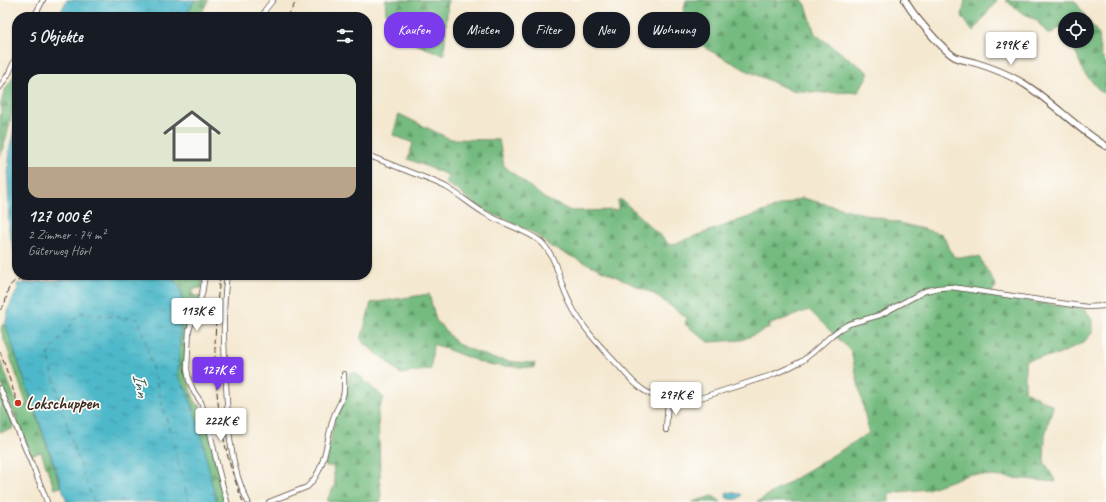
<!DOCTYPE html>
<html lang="de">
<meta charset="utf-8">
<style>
:root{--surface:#171b24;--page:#242831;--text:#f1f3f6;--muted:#9ea1a6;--accent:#7c3aed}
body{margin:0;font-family:Caveat,sans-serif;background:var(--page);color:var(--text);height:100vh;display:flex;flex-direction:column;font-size:15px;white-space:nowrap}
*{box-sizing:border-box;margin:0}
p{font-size:13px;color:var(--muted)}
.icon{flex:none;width:22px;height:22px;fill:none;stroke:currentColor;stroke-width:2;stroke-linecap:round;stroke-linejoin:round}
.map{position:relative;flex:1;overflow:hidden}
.details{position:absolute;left:12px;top:12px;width:360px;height:268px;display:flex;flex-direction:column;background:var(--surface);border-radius:16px;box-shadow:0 1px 3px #0004}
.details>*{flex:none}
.hud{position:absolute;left:384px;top:12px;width:380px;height:36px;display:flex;gap:8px}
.fabs{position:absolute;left:1058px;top:12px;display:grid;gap:8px}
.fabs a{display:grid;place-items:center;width:36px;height:36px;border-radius:50%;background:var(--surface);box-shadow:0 1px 3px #0004;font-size:20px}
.price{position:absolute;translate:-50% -34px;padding:0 9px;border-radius:4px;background:#fff;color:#222;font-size:13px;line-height:26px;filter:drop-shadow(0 1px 2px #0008)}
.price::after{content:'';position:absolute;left:50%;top:24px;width:12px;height:9px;margin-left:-6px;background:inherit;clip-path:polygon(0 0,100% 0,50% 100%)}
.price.on{background:var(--accent);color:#fff}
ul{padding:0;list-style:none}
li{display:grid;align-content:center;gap:8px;height:212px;padding:0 16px}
li span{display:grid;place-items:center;height:124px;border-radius:12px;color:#555}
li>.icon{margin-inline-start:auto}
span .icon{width:72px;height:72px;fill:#fffc;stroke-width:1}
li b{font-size:17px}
h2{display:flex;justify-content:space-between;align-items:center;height:48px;padding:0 16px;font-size:17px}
.chip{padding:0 14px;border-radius:16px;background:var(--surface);box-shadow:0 1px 3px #0004;font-size:14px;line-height:36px}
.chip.on{background:var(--accent);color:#fff}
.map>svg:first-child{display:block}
.forest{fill:url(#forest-firs);stroke:#58724f}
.water{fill:url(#water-ripples);stroke:#447174}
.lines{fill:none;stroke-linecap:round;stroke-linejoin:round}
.ferry{stroke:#415c5a;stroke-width:1;stroke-dasharray:5 4;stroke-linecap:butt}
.street-casing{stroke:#574639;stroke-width:6}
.secondary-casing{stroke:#574639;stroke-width:8}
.street{stroke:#fff;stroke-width:4.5}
.secondary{stroke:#fff;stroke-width:6}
.rail{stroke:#3b2a1e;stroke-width:1;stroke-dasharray:6 3;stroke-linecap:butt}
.poi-dot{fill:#c8321e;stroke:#fdfcf7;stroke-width:1.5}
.labels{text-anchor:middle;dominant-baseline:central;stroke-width:3.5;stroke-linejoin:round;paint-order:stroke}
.poi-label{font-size:17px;font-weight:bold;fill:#3b2a1e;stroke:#fdfcf7;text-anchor:start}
.water-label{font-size:18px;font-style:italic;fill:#415c5a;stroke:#fdfcf7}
</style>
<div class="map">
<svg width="1106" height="502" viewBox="0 0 1106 502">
<defs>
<pattern id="forest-firs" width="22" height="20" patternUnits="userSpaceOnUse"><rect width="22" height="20" fill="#74bb80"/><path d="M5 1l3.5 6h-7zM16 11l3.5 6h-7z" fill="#609868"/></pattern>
<pattern id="water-ripples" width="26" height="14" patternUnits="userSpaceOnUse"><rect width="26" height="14" fill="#4db8c9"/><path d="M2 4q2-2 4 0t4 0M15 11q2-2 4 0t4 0" fill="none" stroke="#4196a3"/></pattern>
</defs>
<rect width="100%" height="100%" fill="#fdfcf7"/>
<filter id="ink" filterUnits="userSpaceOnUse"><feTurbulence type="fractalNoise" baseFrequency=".025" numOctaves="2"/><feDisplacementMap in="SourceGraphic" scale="8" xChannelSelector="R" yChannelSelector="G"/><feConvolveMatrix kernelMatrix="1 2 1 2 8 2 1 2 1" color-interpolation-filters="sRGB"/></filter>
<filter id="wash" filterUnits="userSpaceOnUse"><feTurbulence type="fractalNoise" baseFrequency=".012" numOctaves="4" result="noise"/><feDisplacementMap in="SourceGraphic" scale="16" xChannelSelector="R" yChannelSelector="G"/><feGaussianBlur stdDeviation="0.9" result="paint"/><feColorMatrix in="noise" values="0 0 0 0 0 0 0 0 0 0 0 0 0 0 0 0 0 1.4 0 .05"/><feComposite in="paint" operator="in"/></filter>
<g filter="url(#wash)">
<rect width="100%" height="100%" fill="#f4e8d0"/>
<g class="forest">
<polygon points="195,0 208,0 200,17 185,17"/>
<polygon points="385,0 448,0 444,55 407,41 386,13"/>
<polygon points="686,0 802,0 806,5 815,34 869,73 858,92 824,93 790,90 746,70 707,49 680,25"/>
<polygon points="965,0 997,0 973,32 962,16"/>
<polygon points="1005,0 1075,1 1099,35 1101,56 1106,63 1106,93 1101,92 1084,73 1071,41 1087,41 1087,19 1065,19 1065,30 1061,27 1049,35 1036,20 1021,12"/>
<polygon points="16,73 17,94 13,105 8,131 0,158 0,117 2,108 2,106 0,106 5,90"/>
<polygon points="399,114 450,139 499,140 504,166 544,198 571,211 618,210 618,200 622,200 670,245 802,198 942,234 954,257 979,257 996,286 990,295 1086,310 1092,320 1092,333 1084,342 1058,355 1025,360 1025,391 1053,406 1045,435 1044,461 1056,482 970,474 928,489 889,493 889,502 757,502 869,433 851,351 809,310 768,325 769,328 742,340 708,342 685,324 687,318 654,294 551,247 532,232 488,212 472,202 457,190 445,183 448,175 408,159 413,143 393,135"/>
<polygon points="171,275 203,275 202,288 192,289 194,296 200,296 187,332 185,348 185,372 196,405 200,405 206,421 226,502 217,502 213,488 201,433 188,393 178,376 182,292"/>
<polygon points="429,294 436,320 457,344 494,359 515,362 535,363 534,368 488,365 433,344 431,369 401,374 361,340 371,303"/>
<polygon points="5,324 61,487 54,489 52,482 41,452 31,455 0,380 0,360 18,407 27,405 1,330 2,325"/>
<polygon points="349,373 356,373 384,398 378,411 381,502 328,502 327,500 335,485 333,466 325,466 335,418 347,394"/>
<polygon points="0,395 13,424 12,429 0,432"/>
<polygon points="713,496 721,502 692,502"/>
</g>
<g class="water">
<polygon points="67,0 195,0 185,17 58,17"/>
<polygon points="17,119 17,264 15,264 15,254 9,230 8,178 10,146"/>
<polygon points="81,275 171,275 182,292 178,376 188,393 201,433 213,488 217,502 67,502 5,324 10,305 18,289 17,284 81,278"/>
<path d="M727 492 741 494V496C737 501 732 499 727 498L726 495Z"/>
</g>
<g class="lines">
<path class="ferry" d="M94 502C74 454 60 404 48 354L80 313 139 319 189 502"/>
</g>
</g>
<g filter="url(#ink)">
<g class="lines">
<defs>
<g id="street">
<polyline points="34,17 43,0"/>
<polyline points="263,17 265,10 273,0"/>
<polyline points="0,87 9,73 17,55"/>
<path d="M367 155C383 161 399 168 415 174 425 178 436 182 446 187 460 195 472 206 486 214 503 224 524 229 540 241 557 256 559 282 569 301 580 325 598 344 616 363 627 375 636 387 650 394 664 401 678 401 694 400L772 375 790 367 802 361 812 353 832 335 840 329 849 324 880 315 925 291 938 288 951 287 1087 307 1106 306"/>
<polyline points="205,275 202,294 189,330 187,369 189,380 194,392 201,402 208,423 218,468 227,502"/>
<path d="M227 275C222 311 224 346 226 382 228 422 229 466 248 502"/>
<polyline points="0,388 43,491 47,502"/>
<polyline points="666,430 668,400"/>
<path d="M269 502 307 487C326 470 326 441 333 419 335 411 341 403 343 396 345 389 344 381 344 374"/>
</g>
<path id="secondary" d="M905 0C911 13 943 50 955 57 962 60 969 61 976 63 993 68 1010 75 1026 85 1054 103 1077 129 1106 146"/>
</defs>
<use href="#street" class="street-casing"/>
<use href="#secondary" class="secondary-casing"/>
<use href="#street" class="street"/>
<use href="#secondary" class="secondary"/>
<g class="rail">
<polyline points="287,17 297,0"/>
<path d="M220 275C219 290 216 306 216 321 213 368 217 415 229 461 233 475 238 489 243 502"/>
<path d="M0 310C10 301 3 289 15 281L76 275"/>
<polyline points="0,351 17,401"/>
</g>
</g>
</g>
<circle class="poi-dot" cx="18" cy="403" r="4"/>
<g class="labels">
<g class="poi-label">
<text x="26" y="403">Lokschuppen</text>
</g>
<g class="water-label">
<text transform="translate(141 385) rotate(78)">Inn</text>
</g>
</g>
</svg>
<div class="fabs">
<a><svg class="icon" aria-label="locate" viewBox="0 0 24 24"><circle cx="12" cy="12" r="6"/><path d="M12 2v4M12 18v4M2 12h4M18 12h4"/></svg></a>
</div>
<b class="price" style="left:1011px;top:66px">299K €</b>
<b class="price" style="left:197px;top:332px">113K €</b>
<b class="price on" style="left:218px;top:391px">127K €</b>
<b class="price" style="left:676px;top:416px">297K €</b>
<b class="price" style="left:221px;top:442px">222K €</b>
<div class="hud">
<a class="chip on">Kaufen</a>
<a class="chip">Mieten</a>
<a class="chip">Filter</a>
<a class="chip">Neu</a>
<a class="chip">Wohnung</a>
</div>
<section class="details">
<h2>5 Objekte<svg class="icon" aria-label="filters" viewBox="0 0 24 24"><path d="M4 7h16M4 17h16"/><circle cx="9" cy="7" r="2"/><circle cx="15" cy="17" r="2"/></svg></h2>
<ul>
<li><span style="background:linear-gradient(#dfe7d0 75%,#b9a48a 0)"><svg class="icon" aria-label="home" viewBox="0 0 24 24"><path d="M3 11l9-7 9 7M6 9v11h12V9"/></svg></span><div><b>127 000 €</b><p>2 Zimmer · 74 m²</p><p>Güterweg Hörl</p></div></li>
</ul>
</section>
</div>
